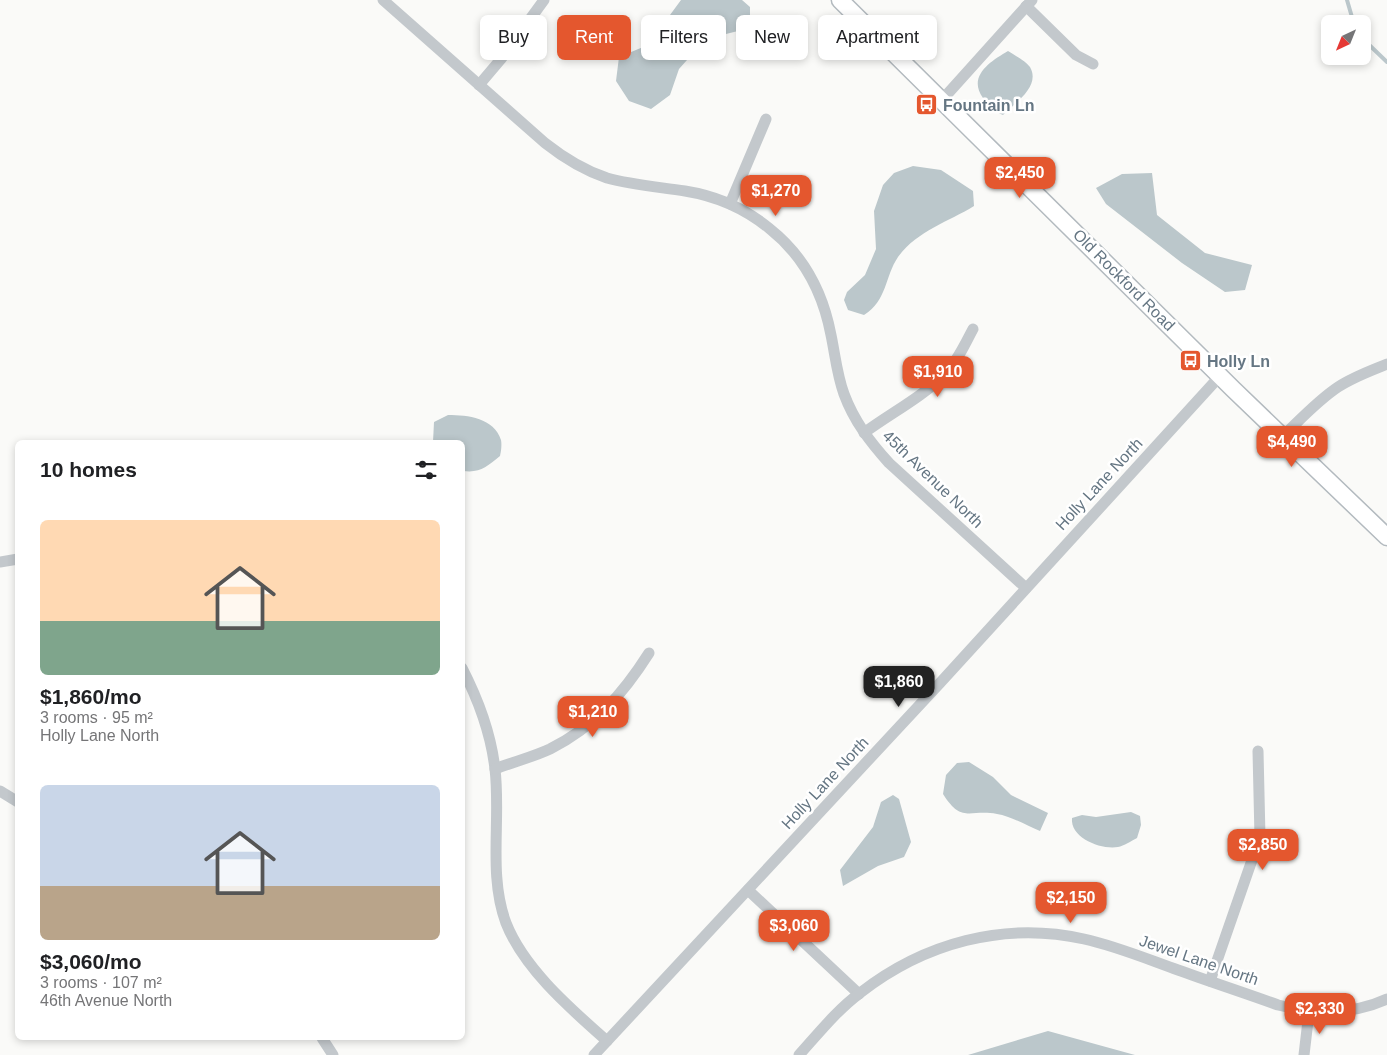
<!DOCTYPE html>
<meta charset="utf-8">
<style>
:root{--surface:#fff;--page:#f2f2f2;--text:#202124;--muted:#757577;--accent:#e4572e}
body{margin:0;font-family:Helvetica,sans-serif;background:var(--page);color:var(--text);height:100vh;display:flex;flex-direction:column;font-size:19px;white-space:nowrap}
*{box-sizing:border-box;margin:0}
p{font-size:16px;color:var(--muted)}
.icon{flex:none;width:28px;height:28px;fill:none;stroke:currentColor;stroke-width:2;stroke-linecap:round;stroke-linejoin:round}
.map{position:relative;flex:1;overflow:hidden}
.side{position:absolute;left:15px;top:440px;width:450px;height:600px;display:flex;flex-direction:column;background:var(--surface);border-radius:8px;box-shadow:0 2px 8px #0003}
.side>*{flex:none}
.banner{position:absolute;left:480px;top:15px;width:475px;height:45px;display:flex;gap:10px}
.needle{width:32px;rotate:223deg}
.tools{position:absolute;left:1321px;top:15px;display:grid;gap:10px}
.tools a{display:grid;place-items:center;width:50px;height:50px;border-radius:8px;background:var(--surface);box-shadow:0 2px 8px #0003;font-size:25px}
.price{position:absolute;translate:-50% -42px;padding:0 11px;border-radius:10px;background:var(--accent);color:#fff;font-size:16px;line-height:32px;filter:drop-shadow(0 1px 2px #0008)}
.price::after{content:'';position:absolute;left:50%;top:30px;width:15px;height:11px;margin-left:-8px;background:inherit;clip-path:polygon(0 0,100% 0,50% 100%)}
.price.selected{background:#222;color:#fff}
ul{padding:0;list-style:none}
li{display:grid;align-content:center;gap:10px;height:265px;padding:0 25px}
li span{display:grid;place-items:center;height:155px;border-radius:8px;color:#555}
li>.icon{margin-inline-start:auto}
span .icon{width:90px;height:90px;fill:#fffc;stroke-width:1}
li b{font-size:21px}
h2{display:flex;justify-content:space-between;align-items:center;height:60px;padding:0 25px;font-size:21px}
.pill{padding:0 18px;border-radius:8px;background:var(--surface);box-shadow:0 2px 8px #0003;font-size:18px;line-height:45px}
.pill.selected{background:var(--accent);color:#fff}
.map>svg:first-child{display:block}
.water{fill:#bbc7cb}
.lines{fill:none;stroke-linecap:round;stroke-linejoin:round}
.stream{stroke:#bbc7cb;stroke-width:4}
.secondary-casing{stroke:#b3babf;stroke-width:19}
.street{stroke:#c3c8cc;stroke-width:11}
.secondary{stroke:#fff;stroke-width:16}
.labels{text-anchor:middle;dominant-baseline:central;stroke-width:5;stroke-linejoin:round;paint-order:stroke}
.poi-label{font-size:16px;font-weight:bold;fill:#657683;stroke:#fff;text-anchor:start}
.street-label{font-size:16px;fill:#657683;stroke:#fff}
</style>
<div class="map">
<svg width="1387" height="1055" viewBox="0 0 1387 1055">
<rect width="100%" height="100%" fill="#fafaf8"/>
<g class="water">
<polygon points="681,0 742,0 750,7 750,28 718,36 695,51 679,69 670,95 651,109 629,101 616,81 619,57 648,45"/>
<path d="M1008 51C1014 55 1026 61 1030 67 1041 86 1015 103 1003 115 993 111 989 106 983 98 967 76 991 61 1008 51Z"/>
<path d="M913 166 941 170 973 191 974 206C948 222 917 231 898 257 885 276 887 301 864 315L848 310 844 300 847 292 865 275 876 249 874 211 883 185 894 173Z"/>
<polygon points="1152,173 1157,215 1205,253 1252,265 1245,290 1225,292 1182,263 1106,204 1096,188 1122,174"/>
<path d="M448 415C468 415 494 418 501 440 502 445 501 452 500 456 486 467 481 473 463 471L462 442H433L434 422Z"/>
<path d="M969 762 993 777 1011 795 1048 813 1040 831C1027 826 1011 816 997 814 969 809 962 824 943 794L946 775 957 763Z"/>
<polygon points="893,795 899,799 911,842 904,857 878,866 843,886 840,870 873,827 881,802"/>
<path d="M1131 812 1140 816 1141 825 1137 838C1131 841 1124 846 1118 847 1101 850 1070 838 1072 818L1082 815 1096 817Z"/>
<polygon points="1048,1031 1135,1055 968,1055"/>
</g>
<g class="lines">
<g class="stream">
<polyline points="1347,0 1354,24"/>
<polyline points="1362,38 1387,62"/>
</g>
<defs>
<polyline id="secondary" points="840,0 1233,389 1387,537"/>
</defs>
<use href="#secondary" class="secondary-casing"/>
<g class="street">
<path d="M383 0 545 143C564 158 583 170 607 178 632 185 659 187 685 191 716 196 746 209 770 229 804 256 823 293 831 335 835 354 837 375 844 394 854 421 870 442 889 463L1026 588"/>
<polyline points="1026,6 1076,55 1093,64"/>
<polyline points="479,85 501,59 544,0"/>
<polyline points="942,100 1032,0"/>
<polyline points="730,204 766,119"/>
<path d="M864 433C891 413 921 398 945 374 957 362 965 344 973 329"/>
<path d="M1282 437C1300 420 1317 401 1338 387 1353 377 1370 371 1387 364"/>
<polyline points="0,562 18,559"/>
<path d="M462 668C478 699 491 734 495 769 501 820 488 875 506 923 524 969 571 1009 607 1041"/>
<path d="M495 769C513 762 533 757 550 749 594 727 623 694 649 653"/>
<polyline points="0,791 18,802"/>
<polyline points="748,890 859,994"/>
<polyline points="1210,981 1260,837 1258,751"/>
<polyline points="322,1038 333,1055"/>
<polyline points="594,1055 940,683 1220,376"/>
<path d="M799 1055C818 1034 837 1010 860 993 924 943 1004 921 1084 939 1116 946 1147 959 1178 970 1211 982 1245 993 1278 1005 1314 1014 1353 1015 1387 999"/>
<polyline points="1304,1055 1309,1012"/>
</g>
<use href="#secondary" class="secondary"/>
</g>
<defs>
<symbol id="bus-square" viewBox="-11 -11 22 22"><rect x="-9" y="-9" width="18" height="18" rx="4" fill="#e4572e" stroke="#fff"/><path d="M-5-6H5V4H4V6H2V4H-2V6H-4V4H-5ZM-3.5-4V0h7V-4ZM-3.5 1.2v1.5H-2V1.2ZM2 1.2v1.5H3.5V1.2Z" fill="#fff"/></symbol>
</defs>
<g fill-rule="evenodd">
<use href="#bus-square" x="914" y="92" width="25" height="25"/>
<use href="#bus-square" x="1178" y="348" width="25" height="25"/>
</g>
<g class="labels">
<g class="poi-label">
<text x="943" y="105">Fountain Ln</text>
<text x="1207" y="361">Holly Ln</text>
</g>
<g class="street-label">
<text transform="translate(1124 280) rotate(45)">Old Rockford Road</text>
<text transform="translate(933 479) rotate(44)">45th Avenue North</text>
<text transform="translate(1099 484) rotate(-47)">Holly Lane North</text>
<text transform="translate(825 783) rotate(-47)">Holly Lane North</text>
<text transform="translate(1199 960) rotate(19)">Jewel Lane North</text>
</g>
</g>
</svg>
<div class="tools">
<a><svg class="needle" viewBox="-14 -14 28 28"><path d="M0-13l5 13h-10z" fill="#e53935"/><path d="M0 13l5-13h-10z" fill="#757577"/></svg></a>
</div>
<b class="price" style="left:1020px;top:199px">$2,450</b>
<b class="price" style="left:776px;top:217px">$1,270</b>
<b class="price" style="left:938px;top:398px">$1,910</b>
<b class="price" style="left:1292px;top:468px">$4,490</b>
<b class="price selected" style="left:899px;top:708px">$1,860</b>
<b class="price" style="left:593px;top:738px">$1,210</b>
<b class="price" style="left:1263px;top:871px">$2,850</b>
<b class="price" style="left:1071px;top:924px">$2,150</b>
<b class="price" style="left:794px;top:952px">$3,060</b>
<b class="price" style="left:1320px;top:1035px">$2,330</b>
<div class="banner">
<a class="pill">Buy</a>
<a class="pill selected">Rent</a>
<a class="pill">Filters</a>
<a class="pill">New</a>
<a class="pill">Apartment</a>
</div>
<section class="side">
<h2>10 homes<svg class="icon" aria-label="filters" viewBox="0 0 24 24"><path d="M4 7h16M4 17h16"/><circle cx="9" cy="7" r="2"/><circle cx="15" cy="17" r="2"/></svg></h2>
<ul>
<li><span style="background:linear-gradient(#ffd9b3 65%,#7fa58c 0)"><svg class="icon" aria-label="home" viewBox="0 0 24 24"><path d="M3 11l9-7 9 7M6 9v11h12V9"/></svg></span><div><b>$1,860/mo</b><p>3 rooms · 95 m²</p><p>Holly Lane North</p></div></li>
<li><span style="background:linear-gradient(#c9d6e8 65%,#b9a48a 0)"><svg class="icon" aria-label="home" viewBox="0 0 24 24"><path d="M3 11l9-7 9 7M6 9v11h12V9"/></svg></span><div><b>$3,060/mo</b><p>3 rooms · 107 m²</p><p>46th Avenue North</p></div></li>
</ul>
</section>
</div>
